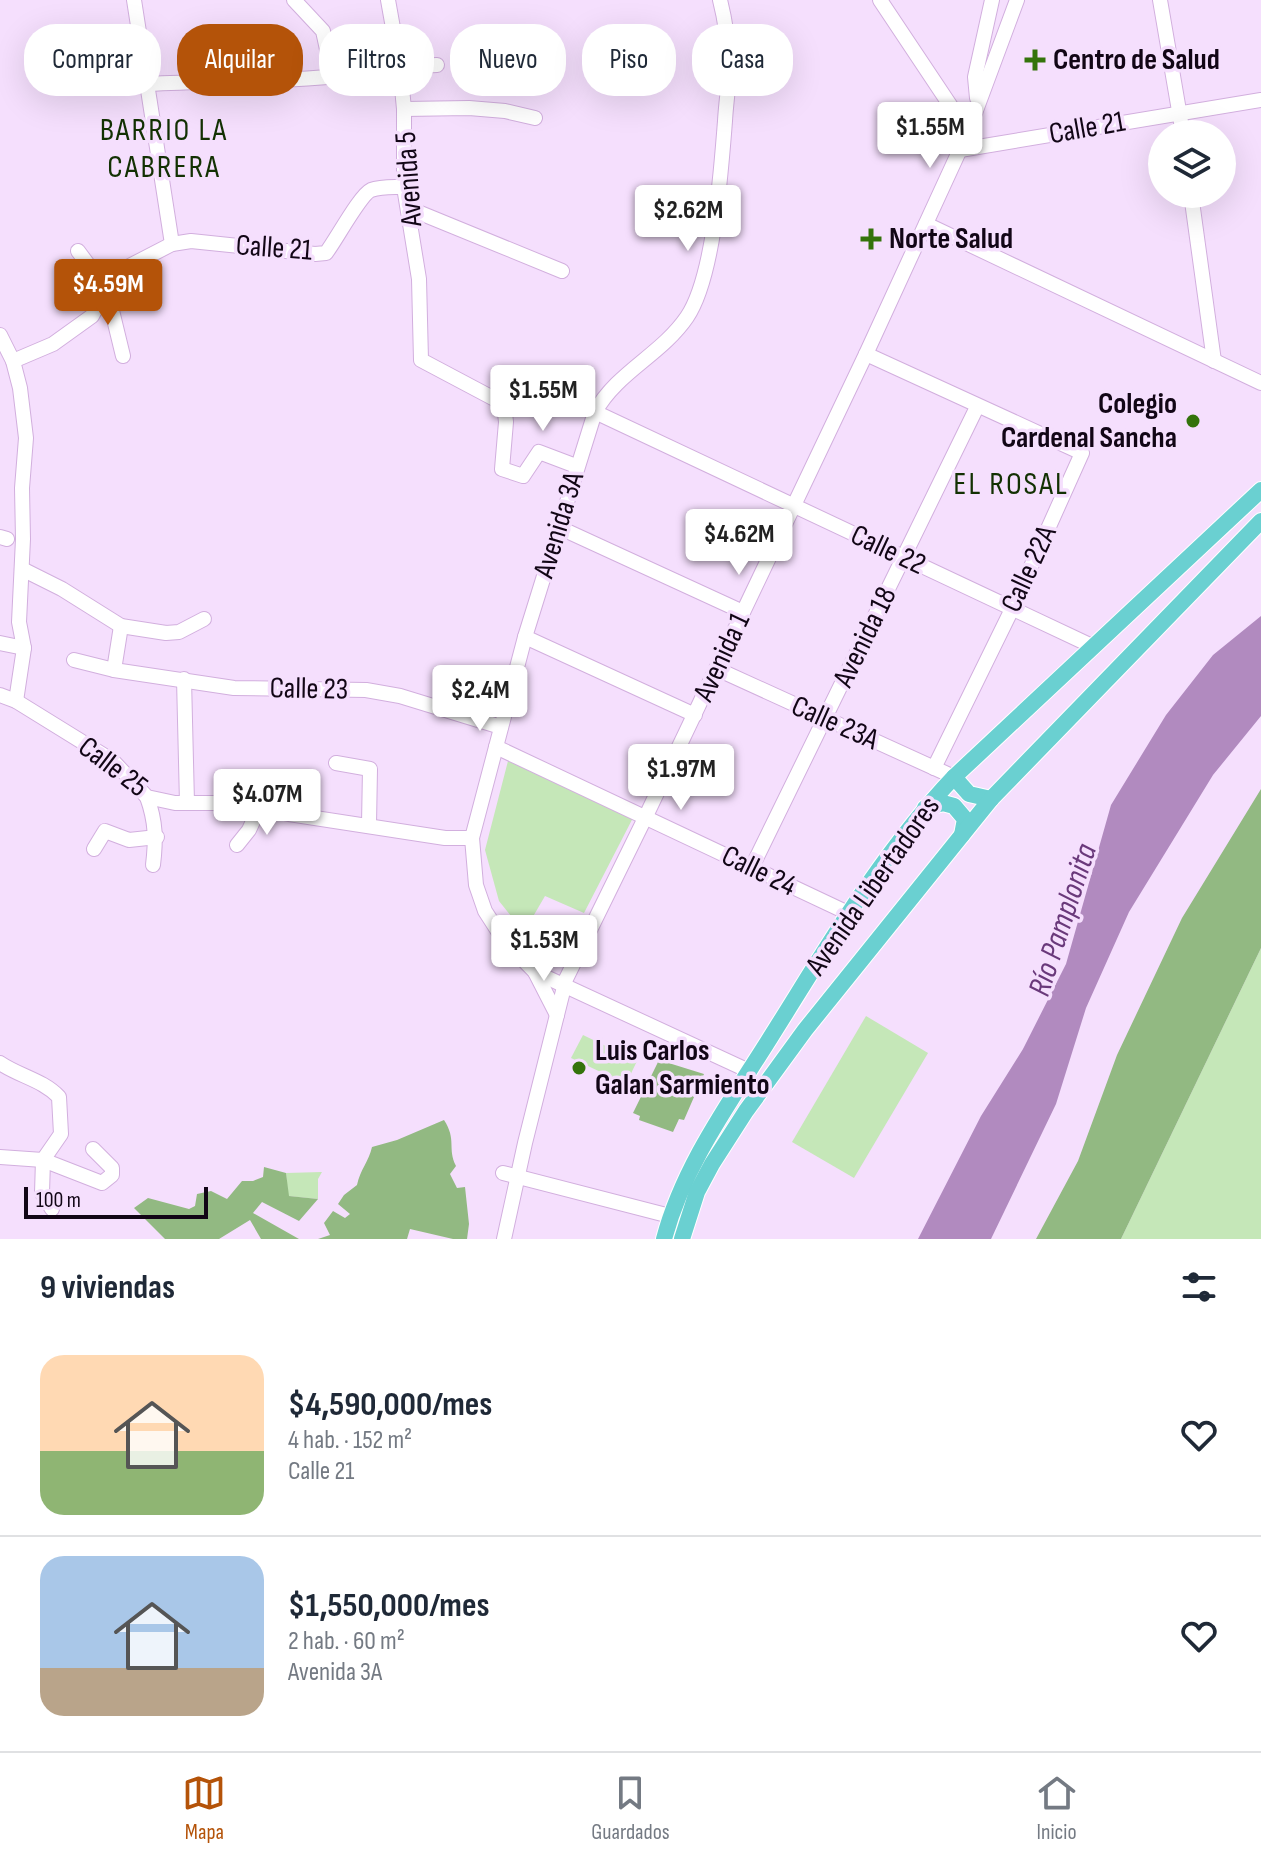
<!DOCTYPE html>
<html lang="es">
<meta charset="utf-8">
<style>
:root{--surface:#fff;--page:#f2f2f3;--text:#1f2937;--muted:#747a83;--line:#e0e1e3;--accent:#b45309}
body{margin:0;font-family:"Sofia Sans Condensed",sans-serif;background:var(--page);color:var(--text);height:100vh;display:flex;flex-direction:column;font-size:30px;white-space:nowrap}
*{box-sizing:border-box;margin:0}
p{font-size:26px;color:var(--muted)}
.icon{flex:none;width:44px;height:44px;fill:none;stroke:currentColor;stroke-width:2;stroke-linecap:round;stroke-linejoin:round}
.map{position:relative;height:1239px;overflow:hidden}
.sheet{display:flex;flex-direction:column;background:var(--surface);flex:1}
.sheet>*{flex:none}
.top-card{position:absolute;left:24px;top:24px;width:800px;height:72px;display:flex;gap:16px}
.controls{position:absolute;left:1148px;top:120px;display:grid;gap:16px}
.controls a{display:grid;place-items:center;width:88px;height:88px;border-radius:50%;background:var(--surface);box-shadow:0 8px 32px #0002;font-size:40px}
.scale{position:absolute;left:24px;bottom:20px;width:184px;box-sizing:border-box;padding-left:8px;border:4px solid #120616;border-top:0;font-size:22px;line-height:28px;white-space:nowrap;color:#120616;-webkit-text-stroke:6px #f5dffd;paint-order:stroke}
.price{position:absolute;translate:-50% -68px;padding:0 18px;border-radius:8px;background:#fff;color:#222;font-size:26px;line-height:52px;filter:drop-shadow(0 2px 4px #0008)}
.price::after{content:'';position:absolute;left:50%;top:48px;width:24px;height:18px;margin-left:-12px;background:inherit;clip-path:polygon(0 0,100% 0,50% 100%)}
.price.on{background:var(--accent);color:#fff}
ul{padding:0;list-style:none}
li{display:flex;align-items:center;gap:24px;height:200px;padding:0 40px}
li+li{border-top:2px solid var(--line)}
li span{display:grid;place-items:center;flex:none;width:224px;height:160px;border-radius:24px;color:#555}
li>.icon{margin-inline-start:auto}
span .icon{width:96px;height:96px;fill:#fffc;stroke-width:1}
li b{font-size:34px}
h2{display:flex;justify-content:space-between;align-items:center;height:96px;padding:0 40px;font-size:34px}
.chip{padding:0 28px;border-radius:32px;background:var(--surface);box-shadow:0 8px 32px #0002;font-size:28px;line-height:72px}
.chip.on{background:var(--accent);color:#fff}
.dock{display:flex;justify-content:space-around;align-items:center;height:112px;border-top:2px solid var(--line);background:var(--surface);font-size:22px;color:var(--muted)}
.dock a{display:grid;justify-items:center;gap:4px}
.dock .on{color:var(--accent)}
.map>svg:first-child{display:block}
.green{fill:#c5e7b8}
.forest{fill:#92b982}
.water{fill:#b18abf}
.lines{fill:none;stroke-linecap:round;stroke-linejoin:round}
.minor-casing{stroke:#d2afde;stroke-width:16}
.major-casing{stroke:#fff;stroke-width:18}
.minor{stroke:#fff;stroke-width:14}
.major{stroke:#6ad0d1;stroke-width:16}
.poi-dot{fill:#34730b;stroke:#f5dffd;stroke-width:3}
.labels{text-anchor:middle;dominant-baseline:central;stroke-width:7;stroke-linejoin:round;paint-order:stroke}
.poi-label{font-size:30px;font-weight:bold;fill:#120616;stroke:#f5dffd;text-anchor:start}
.street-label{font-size:30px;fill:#120616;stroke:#f5dffd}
.neighbourhood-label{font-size:32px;letter-spacing:2px;fill:#133103;stroke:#f5dffd}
.water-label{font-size:32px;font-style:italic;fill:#6a397b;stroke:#f5dffd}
</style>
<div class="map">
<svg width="1261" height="1239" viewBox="0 0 1261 1239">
<rect width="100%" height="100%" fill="#f5dffd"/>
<g class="green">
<polygon points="508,761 637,810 584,913 545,896 524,932 499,901 485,850"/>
<polygon points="1261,948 1261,1239 1121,1239"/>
<polygon points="866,1016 928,1053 854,1178 792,1142"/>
<polygon points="583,1035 637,1061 626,1084 571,1058"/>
<polygon points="322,1172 318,1179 318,1199 288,1196 286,1173"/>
</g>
<g class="forest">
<polygon points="1261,789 1261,948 1121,1239 1036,1239 1078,1161 1117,1055 1182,918"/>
<polygon points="659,1060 704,1074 684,1120 679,1119 673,1132 639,1120 640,1116 633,1113"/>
<path d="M444 1120C457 1140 447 1148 456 1166L450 1174 457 1188 465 1187 469 1224 467 1239H453L410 1229 407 1239H318L330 1235 324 1223 333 1211 345 1218 350 1214 338 1204 344 1195 357 1185C360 1170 369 1161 372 1147L397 1140Z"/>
<polygon points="264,1167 286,1173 289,1196 318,1199 299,1221 262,1202 253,1213 299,1239 261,1239 250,1220 219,1239 165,1239 134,1208 148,1198 189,1209 195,1206 197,1194 211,1191 227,1199 242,1181 253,1181 263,1177"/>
</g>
<polygon class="water" points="1261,616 1261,716 1213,775 1129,912 1086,1008 1056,1104 991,1239 918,1239 981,1116 1023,1049 1066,964 1111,805 1166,715 1213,655"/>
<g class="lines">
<defs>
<g id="minor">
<polyline points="134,0 172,244"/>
<polyline points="294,0 323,31 333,77"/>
<polyline points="388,0 400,67 404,109 404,187 419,279 421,360 504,404 506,422 502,469 523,476 539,452 576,466"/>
<polyline points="880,0 968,132"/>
<polyline points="1160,0 1183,134"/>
<polyline points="400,67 437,65"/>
<path d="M148 84C217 80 286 83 355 74"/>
<polyline points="977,98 975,77 992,0"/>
<polyline points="404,109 469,108 505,111 535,118"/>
<polyline points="960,150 1261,100"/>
<polyline points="1191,194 1214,361"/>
<polyline points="408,208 562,271"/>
<polyline points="926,224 1261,383"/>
<polyline points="78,251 107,290 123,356"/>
<polyline points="0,335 13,361 20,388 26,438 22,488 23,539 19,622 24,648 16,701"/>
<polyline points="866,354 1082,453 1012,609 934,768"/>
<path d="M13 361 53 344 92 316 114 274 172 244 191 241 315 254 326 253C336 240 360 195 371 190 381 186 393 187 404 187"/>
<polyline points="595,412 1094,647"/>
<polyline points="558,527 743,612"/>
<polyline points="0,537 7,539"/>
<polyline points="22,569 62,589 121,626 166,633 179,632 204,619"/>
<polyline points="525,637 695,715"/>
<polyline points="0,643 24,648"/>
<polyline points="74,660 114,670 234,688 366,690 400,696 501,727"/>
<polyline points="717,669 954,777"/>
<polyline points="114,670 121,626"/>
<polyline points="184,679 187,803"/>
<polyline points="0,695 16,701 113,761 147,797 175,803 232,803 289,814 445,838 472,838"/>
<polyline points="496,747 848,913"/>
<polyline points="336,763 370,769 369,824"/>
<path d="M147 797C156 822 156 840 153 865"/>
<polyline points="237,845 249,830 260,806"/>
<polyline points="94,849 105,831 129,840 157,837"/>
<polyline points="752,867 977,407"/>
<polyline points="535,972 749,1071"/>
<path d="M557 1015 535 972 503 939 485 911 476 885 472 838 525 637 595 412C617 372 661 355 687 317 714 277 721 171 725 121 726 101 730 80 729 60 728 40 725 20 720 0"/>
<path d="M0 1063C19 1076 43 1080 59 1097L61 1134 43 1160 42 1193 52 1209"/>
<polyline points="0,1157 43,1160 102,1183 112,1175 112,1168 93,1149"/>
<polyline points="503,1173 670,1216"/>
<polyline points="504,1239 525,1143 566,979 646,816 866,354 968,132 1017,0"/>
</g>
<g id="major">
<polyline points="954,777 969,794 991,799"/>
<polyline points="925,808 943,803 954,806 965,819 962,835"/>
<path d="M664 1239C684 1164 731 1101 772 1035 828 946 881 854 954 777L1261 490"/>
<polyline points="682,1239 697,1192 712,1164 746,1111 805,1030 991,799 1261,521"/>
</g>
</defs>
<use href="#minor" class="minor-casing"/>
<use href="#major" class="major-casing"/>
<use href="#minor" class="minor"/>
<use href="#major" class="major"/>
</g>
<g class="poi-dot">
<path d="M1031 48h8v8h8v8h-8v8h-8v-8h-8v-8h8z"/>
<path d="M867 227h8v8h8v8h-8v8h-8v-8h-8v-8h8z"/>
<circle cx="1193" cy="421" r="8"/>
<circle cx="579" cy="1068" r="8"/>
</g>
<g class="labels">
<g class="poi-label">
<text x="1053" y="60">Centro de Salud</text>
<text x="889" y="239">Norte Salud</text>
<text x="1177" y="404" text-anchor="end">Colegio<tspan x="1177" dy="34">Cardenal Sancha</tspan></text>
<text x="595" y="1051">Luis Carlos<tspan x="595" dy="34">Galan Sarmiento</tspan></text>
</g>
<g class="street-label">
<text transform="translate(1087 128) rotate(-10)">Calle 21</text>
<text transform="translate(409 179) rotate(-94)">Avenida 5</text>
<text transform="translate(274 248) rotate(4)">Calle 21</text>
<text transform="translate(559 525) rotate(-73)">Avenida 3A</text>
<text transform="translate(888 550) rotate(25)">Calle 22</text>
<text transform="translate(1029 569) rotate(-65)">Calle 22A</text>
<text transform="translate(865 637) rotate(-64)">Avenida 18</text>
<text transform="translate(722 657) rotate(-65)">Avenida 1</text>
<text transform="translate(309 689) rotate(1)">Calle 23</text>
<text transform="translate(835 723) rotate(24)">Calle 23A</text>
<text transform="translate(113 767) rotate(37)">Calle 25</text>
<text transform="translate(759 871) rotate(26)">Calle 24</text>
<text transform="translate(873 886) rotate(-55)">Avenida Libertadores</text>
</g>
<g class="neighbourhood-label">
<text x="164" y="130">BARRIO LA<tspan x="164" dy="37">CABRERA</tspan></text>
<text x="1011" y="484">EL ROSAL</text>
</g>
<g class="water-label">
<text transform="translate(1063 920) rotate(-72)">Río Pamplonita</text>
</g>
</g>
</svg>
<div class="controls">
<a><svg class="icon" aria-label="layers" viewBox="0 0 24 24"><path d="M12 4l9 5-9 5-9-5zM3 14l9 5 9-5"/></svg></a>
</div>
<div class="scale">100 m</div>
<b class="price" style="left:930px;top:170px">$1.55M</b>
<b class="price" style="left:688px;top:253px">$2.62M</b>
<b class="price on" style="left:108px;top:327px">$4.59M</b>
<b class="price" style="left:543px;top:433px">$1.55M</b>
<b class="price" style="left:739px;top:577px">$4.62M</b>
<b class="price" style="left:480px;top:733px">$2.4M</b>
<b class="price" style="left:681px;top:812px">$1.97M</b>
<b class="price" style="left:267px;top:837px">$4.07M</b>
<b class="price" style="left:544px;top:983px">$1.53M</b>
<div class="top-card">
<a class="chip">Comprar</a>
<a class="chip on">Alquilar</a>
<a class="chip">Filtros</a>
<a class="chip">Nuevo</a>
<a class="chip">Piso</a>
<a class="chip">Casa</a>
</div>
</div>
<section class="sheet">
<h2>9 viviendas<svg class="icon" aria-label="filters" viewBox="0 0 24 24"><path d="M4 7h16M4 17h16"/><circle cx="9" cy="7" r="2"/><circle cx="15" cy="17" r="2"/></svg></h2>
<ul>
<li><span style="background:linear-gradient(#ffd9b3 60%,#8fb573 0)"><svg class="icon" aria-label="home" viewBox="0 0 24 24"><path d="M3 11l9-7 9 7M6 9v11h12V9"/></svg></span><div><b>$4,590,000/mes</b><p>4 hab. · 152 m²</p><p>Calle 21</p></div><svg class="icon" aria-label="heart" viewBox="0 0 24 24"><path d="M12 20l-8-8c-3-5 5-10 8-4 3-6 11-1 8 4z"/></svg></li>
<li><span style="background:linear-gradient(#a9c7e8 70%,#b9a48a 0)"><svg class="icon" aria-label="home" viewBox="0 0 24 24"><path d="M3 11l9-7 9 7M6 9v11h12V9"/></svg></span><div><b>$1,550,000/mes</b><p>2 hab. · 60 m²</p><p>Avenida 3A</p></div><svg class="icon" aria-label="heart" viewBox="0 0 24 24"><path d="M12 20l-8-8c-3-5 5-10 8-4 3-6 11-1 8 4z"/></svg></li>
</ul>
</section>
<nav class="dock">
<a class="on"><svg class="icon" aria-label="map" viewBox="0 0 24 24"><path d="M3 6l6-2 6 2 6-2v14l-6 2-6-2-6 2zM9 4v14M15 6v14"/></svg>Mapa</a>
<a><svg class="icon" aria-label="saved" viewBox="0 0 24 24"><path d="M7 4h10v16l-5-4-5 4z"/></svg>Guardados</a>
<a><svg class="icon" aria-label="home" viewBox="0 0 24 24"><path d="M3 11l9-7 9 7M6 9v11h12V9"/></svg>Inicio</a>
</nav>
